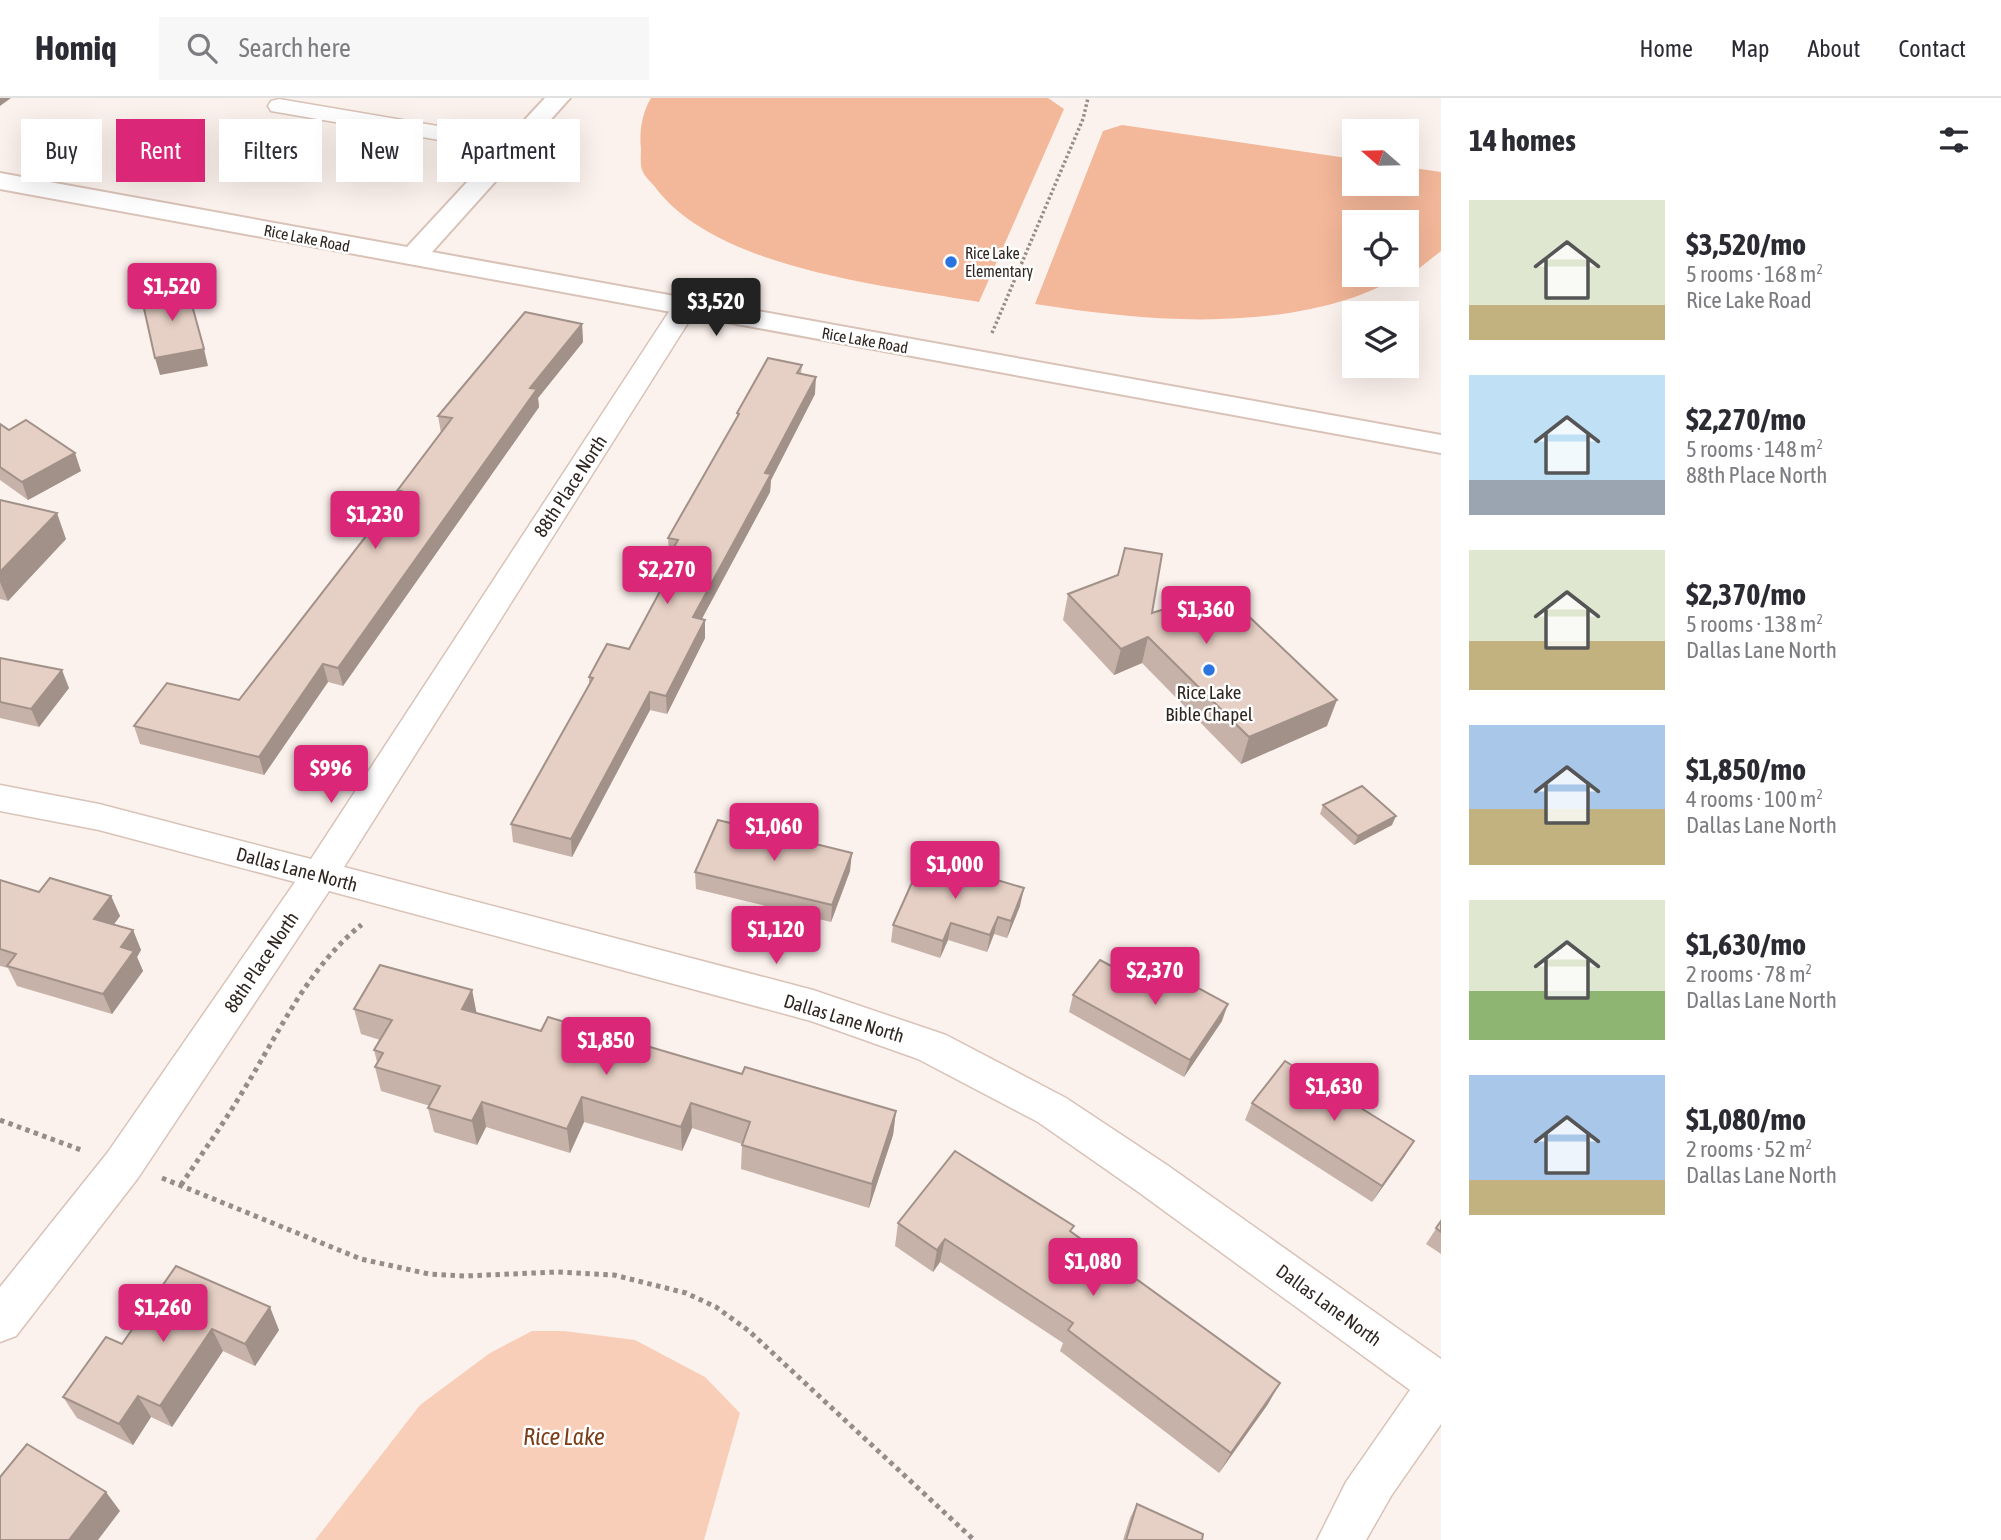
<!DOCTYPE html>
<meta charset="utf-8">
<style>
:root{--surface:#fff;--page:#f7f7f7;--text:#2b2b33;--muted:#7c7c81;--line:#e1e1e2;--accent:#db2777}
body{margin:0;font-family:"Asap Condensed",sans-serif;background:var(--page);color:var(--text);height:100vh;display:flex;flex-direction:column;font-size:26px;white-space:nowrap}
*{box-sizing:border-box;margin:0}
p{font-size:23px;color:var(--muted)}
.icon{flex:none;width:38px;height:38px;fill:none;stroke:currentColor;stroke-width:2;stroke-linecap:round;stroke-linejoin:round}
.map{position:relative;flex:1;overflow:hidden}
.sheet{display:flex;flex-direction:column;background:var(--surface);width:560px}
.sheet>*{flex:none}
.top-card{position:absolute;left:21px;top:21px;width:665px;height:63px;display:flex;gap:14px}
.needle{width:46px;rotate:290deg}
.fabs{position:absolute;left:1342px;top:21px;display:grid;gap:14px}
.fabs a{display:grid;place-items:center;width:77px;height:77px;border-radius:0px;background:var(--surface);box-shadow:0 7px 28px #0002;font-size:35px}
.price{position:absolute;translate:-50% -60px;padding:0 16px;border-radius:7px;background:var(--accent);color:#fff;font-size:23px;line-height:46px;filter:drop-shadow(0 2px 4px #0008)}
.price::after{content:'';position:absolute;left:50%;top:42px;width:21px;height:16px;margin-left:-10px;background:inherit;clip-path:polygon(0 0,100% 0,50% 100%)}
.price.selected{background:#222;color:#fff}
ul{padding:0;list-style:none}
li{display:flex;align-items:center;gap:21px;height:175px;padding:0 28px}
li span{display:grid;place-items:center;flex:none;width:196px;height:140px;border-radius:0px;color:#555}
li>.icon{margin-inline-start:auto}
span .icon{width:84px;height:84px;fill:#fffc;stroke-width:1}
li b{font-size:30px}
h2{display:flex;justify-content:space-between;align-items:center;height:84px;padding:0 28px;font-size:30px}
.chip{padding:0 24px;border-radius:0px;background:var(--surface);box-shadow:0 7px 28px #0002;font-size:24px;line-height:63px}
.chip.selected{background:var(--accent);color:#fff}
header{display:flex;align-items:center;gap:42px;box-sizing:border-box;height:98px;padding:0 35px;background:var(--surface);border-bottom:2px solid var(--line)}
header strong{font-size:33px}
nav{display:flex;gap:38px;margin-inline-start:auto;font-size:24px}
.search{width:490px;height:63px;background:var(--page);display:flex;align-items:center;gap:18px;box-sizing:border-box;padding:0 24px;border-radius:0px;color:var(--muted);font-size:26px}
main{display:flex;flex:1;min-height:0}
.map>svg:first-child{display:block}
.green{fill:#f3b799}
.water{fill:#f8ceb9}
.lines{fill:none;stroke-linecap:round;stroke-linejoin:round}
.street-casing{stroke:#d9c2b7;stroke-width:3}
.secondary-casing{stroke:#d9c2b7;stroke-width:4}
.path-far2{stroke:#968c88;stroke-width:3.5;stroke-dasharray:2.5 2.5;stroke-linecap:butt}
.path-far1{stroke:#968c88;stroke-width:4.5;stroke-dasharray:3.5 3.5;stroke-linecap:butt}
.path{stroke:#968c88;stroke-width:5;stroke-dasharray:4.5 4.5;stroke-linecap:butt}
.street{fill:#fff;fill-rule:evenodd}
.secondary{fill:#fff;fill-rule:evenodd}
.wall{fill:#c6b2a9}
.shaded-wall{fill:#a19189}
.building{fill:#e6cfc4;stroke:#a19189;stroke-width:2}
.poi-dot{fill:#2a74e0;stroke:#fff;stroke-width:2.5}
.labels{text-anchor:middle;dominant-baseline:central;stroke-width:5;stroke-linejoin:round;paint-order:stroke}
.far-street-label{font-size:16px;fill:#2f2622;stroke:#fff}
.far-poi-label{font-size:16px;fill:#2f2622;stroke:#fff;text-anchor:start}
.street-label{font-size:19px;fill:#2f2622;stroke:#fff}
.poi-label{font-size:19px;fill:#2f2622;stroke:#fff}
.near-water-label{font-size:24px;font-style:italic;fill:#7c3e19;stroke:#fff}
</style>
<header>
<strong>Homiq</strong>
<div class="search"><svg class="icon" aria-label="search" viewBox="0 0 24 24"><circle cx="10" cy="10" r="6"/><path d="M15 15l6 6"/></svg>Search here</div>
<nav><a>Home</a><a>Map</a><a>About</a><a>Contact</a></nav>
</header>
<main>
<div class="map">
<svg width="1441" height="1442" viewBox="0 0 1441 1442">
<rect width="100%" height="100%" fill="#fcf2ed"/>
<g class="green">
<path d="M651 0H1048L1064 11 979 204C884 187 716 171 655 89 651 84 644 78 642 72 640 66 641 57 641 51 639 34 642 15 651 0Z"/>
<path d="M1122 27 1354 61V86H1407V69L1441 74V153L1417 172 1407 176V124H1354V177H1406C1388 184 1370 194 1352 200 1250 233 1138 222 1035 206L1103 33Z"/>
</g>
<polygon class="water" points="532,1233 564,1233 635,1242 705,1279 740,1315 704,1442 315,1442 420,1307 490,1255"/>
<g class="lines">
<defs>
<g id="street">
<polygon points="279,1 515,41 523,43 526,48 523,53 515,55 271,13 268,8 271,3"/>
<polygon points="685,201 694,204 698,209 344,769 813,892 946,937 1066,1000 1167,1067 1441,1261 1441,1326 1391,1398 1366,1442 1317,1442 1346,1384 1410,1292 1137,1093 1038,1024 918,961 811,923 329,793 138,1080 16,1238 0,1244 0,1189 108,1054 295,784 99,732 0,713 0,687 99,706 311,761 672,209 676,204"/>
</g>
<polygon id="secondary" points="545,0 570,0 432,154 1441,337 1441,355 0,91 0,75 407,149"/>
</defs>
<use href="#street" class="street-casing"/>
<use href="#secondary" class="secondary-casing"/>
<polyline class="path-far2" points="992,235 1083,21 1088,0"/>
<polyline class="path-far1" points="359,829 364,825"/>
<g class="path">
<polyline points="0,1022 84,1053"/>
<polyline points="162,1080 361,1161 429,1176 465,1178 557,1174 614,1177 686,1195 716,1209 749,1233 974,1442"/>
<path d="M181 1087C203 1054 226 1022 246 988 281 931 308 870 361 827"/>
</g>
<use href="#street" class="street"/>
<use href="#secondary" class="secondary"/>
</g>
<g class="wall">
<polygon points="582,226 583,244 538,300 539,309 343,588 328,584 264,677 140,646 134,628 239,602 398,397 397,393 441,335 438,318"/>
<polygon points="802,267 801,276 815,296 771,382 770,394 702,521 705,522 705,540 667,616 650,612 572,759 513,744 511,726 589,587 589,579 629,551 664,487 662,487 662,469 669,457 668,440 737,320 737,315"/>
<polygon points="0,326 9,332 81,373 28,402 0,382"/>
<polygon points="0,402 66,441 8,503 0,501"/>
<polygon points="1068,496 1152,515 1327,628 1241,666 1142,565 1114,577 1063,522"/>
<polygon points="0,560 69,590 39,629 0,620"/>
<polygon points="1323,707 1392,727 1354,747 1320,716"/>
<polygon points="850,773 831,824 696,791 695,774"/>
<polygon points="0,782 39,794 111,798 120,818 114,826 133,832 141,852 137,859 143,873 112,916 17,888 8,870 0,868"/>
<polygon points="1020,808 1007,840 994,836 987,854 948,842 940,860 891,844 893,827"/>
<polygon points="1152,890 1222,923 1184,979 1069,914 1073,897"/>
<polygon points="472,892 476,915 541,933 742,976 896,1013 893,1037 869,1110 741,1071 742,1046 692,1030 682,1053 584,1024 570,1055 486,1029 477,1047 434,1034 428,1010 430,1008 381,993 375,969 377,964 374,952 380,942 361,936 354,911"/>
<polygon points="1252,1005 1414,1043 1404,1059 1372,1104 1245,1022"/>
<polygon points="1441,1123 1441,1156 1426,1146"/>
<polygon points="898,1125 1071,1134 1268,1306 1219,1375 1060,1253 1063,1245 940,1164 933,1174 895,1148"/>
<polygon points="176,1168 279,1232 255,1268 223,1253 172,1329 151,1319 133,1347 77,1320 63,1299 122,1246"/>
<polygon points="1137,1406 1202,1442 1123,1442 1130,1420"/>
</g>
<g class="shaded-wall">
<polygon points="0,0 11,0 0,8"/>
<polygon points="582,226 583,244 538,300 539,309 343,588 338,570 530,290"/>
<polygon points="204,251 208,268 160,277 155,260"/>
<polygon points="816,279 815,296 771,382 770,394 693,537 693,519 765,375"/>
<polygon points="75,355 81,373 28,402 22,384"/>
<polygon points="57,415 66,441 8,503 0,484 0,474"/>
<polygon points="705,522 705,540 667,616 666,598"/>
<polygon points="1148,539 1142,565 1114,577 1121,551"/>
<polygon points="323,566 328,584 264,677 259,659"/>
<polygon points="62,572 69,590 39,629 31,611"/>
<polygon points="650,594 650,612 572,759 571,741"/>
<polygon points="1337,602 1327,628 1241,666 1249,639"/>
<polygon points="1396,718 1392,727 1354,747 1358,738"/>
<polygon points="852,755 850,773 831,824 832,807"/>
<polygon points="1024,790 1020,808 1007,840 1011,823"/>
<polygon points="111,798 120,818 103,841 94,821"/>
<polygon points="998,819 994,836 987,854 990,837"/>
<polygon points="951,825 948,842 940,860 943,843"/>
<polygon points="133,832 141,852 137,859 143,873 112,916 103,896 121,849"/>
<polygon points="472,892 477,917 462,911"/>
<polygon points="1228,906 1222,923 1184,979 1190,962"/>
<polygon points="582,999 584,1024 570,1055 567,1031"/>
<polygon points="482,1004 486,1029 477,1047 472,1023"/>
<polygon points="691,1005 692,1030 682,1053 681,1029"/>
<polygon points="896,1013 893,1037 869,1110 872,1086"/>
<polygon points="1414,1043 1404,1059 1372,1104 1382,1088"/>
<polygon points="945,1141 940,1164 933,1174 937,1152"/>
<polygon points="270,1209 279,1232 255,1268 245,1246"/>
<polygon points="212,1231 223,1253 172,1329 160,1308"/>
<polygon points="1280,1285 1268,1306 1219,1375 1231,1355"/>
<polygon points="138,1298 151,1319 133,1347 119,1326"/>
<polygon points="106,1394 120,1413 98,1442 69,1442"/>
</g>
<g class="building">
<polygon points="187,189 204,251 155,260 141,197"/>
<polygon points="525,214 582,226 530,290 537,291 338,570 323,566 259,659 134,628 167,585 239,602 401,393 397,393 452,320 438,318"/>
<polygon points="768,260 802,267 797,275 816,279 765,375 771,376 693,519 705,522 666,598 650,594 571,741 511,726 593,580 589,579 607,546 629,551 672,471 662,469 678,442 668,440 739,316 737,315"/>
<polygon points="26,322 75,355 22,384 0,369 0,326 9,332"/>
<polygon points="0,402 57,415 0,474"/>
<polygon points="1125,450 1162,456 1152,515 1222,493 1337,602 1249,639 1148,539 1121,551 1068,496 1118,477"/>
<polygon points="0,560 62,572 31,611 0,604"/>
<polygon points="1362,688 1396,718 1358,738 1323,707"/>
<polygon points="718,722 852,755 832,807 695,774"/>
<polygon points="923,760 1024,790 1011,823 998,819 990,837 951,825 943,843 893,827"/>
<polygon points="50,780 111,798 94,821 133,832 121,849 134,853 103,896 7,868 16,856 0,851 0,782 39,794"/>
<polygon points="1100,862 1152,890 1165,872 1228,906 1190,962 1073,897"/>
<polygon points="380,867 472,892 462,911 541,933 548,919 742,976 745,969 896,1013 872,1086 742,1047 750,1024 691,1005 681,1029 582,999 567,1031 482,1004 472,1023 428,1010 440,988 375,969 383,955 374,952 392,922 354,911"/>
<polygon points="1285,963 1414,1043 1382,1088 1252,1005"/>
<polygon points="955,1053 1074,1128 1070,1133 1280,1285 1231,1355 1068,1232 1073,1225 945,1141 937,1152 898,1125"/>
<polygon points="1441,1123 1441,1134 1436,1130"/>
<polygon points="176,1168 270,1209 245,1246 212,1231 160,1308 138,1298 119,1326 63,1299 106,1239 122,1246"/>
<polygon points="27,1346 106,1394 69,1442 0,1442 0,1379"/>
<polygon points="1137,1406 1203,1436 1202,1442 1126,1442"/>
</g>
<g class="poi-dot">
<circle cx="951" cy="164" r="7"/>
<circle cx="1209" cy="572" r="7"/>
</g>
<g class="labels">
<g class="far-street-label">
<text transform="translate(307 140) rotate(11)">Rice Lake Road</text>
<text transform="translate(865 242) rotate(10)">Rice Lake Road</text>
</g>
<g class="far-poi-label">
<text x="965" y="155">Rice Lake<tspan x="965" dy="18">Elementary</tspan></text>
</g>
<g class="street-label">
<text transform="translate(570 388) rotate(-57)">88th Place North</text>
<text transform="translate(297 771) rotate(15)">Dallas Lane North</text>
<text transform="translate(261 864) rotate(-56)">88th Place North</text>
<text transform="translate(844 920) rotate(17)">Dallas Lane North</text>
<text transform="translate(1329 1207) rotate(36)">Dallas Lane North</text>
</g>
<g class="poi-label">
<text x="1209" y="594">Rice Lake<tspan x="1209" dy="22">Bible Chapel</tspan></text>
</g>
<g class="near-water-label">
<text x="564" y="1338">Rice Lake</text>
</g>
</g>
</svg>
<div class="fabs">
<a><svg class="needle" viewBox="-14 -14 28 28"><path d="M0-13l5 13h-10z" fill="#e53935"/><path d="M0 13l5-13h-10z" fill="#7c7c81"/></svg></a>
<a><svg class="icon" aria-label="locate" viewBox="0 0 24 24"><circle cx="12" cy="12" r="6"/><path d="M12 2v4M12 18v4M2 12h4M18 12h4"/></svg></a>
<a><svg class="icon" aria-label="layers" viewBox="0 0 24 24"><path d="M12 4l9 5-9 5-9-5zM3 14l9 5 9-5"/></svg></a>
</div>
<b class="price" style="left:172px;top:225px">$1,520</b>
<b class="price selected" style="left:716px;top:240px">$3,520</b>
<b class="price" style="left:375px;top:453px">$1,230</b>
<b class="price" style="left:667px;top:508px">$2,270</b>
<b class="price" style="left:1206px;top:548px">$1,360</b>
<b class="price" style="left:331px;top:707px">$996</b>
<b class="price" style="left:774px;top:765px">$1,060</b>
<b class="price" style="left:955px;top:803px">$1,000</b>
<b class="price" style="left:776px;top:868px">$1,120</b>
<b class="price" style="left:1155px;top:909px">$2,370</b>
<b class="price" style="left:606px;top:979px">$1,850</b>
<b class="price" style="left:1334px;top:1025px">$1,630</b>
<b class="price" style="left:1093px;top:1200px">$1,080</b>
<b class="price" style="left:163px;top:1246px">$1,260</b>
<div class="top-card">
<a class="chip">Buy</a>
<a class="chip selected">Rent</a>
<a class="chip">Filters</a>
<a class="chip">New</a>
<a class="chip">Apartment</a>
</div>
</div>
<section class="sheet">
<h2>14 homes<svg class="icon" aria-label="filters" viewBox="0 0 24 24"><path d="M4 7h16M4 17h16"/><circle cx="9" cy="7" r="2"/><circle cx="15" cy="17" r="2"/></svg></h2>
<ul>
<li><span style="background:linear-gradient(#dfe7d0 75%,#c2b280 0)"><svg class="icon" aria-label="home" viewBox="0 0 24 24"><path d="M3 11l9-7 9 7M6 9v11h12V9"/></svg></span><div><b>$3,520/mo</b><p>5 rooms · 168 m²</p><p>Rice Lake Road</p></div></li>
<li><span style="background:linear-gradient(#bfe0f5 75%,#9aa5b1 0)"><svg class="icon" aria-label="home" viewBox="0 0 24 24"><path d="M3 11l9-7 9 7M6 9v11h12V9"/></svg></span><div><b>$2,270/mo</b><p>5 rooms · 148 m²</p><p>88th Place North</p></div></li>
<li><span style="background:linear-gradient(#dfe7d0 65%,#c2b280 0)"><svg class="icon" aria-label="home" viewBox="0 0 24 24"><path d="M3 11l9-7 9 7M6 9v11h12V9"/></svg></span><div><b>$2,370/mo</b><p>5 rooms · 138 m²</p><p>Dallas Lane North</p></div></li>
<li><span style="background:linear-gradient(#a9c7e8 60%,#c2b280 0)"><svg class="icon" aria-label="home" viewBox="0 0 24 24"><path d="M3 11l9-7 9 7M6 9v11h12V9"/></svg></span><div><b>$1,850/mo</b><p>4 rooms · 100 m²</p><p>Dallas Lane North</p></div></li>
<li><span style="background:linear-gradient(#dfe7d0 65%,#8fb573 0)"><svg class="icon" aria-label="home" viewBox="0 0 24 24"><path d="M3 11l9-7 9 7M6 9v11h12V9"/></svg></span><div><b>$1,630/mo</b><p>2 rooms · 78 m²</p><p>Dallas Lane North</p></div></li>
<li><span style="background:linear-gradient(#a9c7e8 75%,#c2b280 0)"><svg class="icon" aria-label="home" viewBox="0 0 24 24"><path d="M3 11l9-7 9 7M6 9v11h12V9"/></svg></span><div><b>$1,080/mo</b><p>2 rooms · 52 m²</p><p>Dallas Lane North</p></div></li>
</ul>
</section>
</main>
